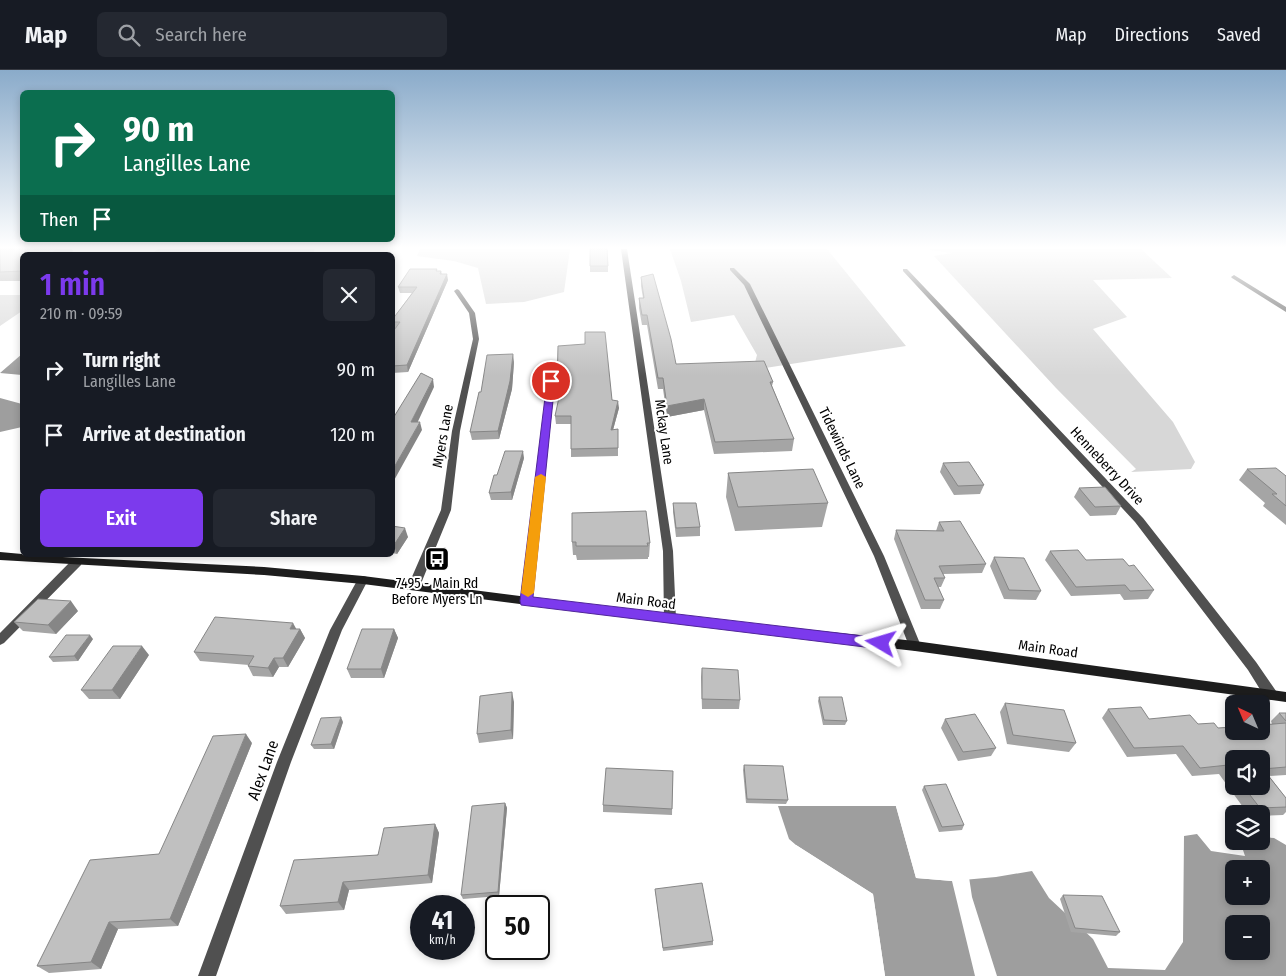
<!DOCTYPE html>
<meta charset="utf-8">
<style>
:root{--surface:#171b24;--page:#242831;--text:#f1f3f6;--muted:#9ea1a6;--line:#363941;--accent:#7c3aed}
body{margin:0;font-family:"Fira Sans Condensed",sans-serif;background:var(--page);color:var(--text);height:100vh;display:flex;flex-direction:column;font-size:19px;white-space:nowrap}
*{box-sizing:border-box;margin:0}
p{font-size:16px;color:var(--muted)}
.icon{flex:none;width:28px;height:28px;fill:none;stroke:currentColor;stroke-width:2;stroke-linecap:round;stroke-linejoin:round}
.map{position:relative;flex:1;overflow:hidden}
.panel{position:absolute;left:20px;top:182px;width:375px;height:305px;display:flex;flex-direction:column;background:var(--surface);border-radius:8px;box-shadow:0 2px 8px #0003}
.panel>*{flex:none}
.hud{position:absolute;left:20px;top:20px;width:375px;height:152px;border-radius:8px;box-shadow:0 2px 8px #0003;background:#0b6e4f;color:#fff;overflow:hidden}
.needle{width:32px;rotate:316deg}
.buttons{position:absolute;left:1225px;top:625px;display:grid;gap:10px}
.buttons a{display:grid;place-items:center;width:45px;height:45px;border-radius:8px;background:var(--surface);box-shadow:0 2px 8px #0003;font-size:25px}
.speed{position:absolute;left:410px;top:825px;display:flex;gap:10px;font-size:25px;font-weight:700;text-align:center}
.speed>*{display:grid;place-content:center;width:65px;height:65px;border-radius:50%;background:var(--surface);box-shadow:0 2px 8px #0003;line-height:1}
.speed small{font-size:12px;font-weight:400}
.speed .limit{border:2px solid #111;border-radius:8px;background:#fff;color:#111}
.pin{position:absolute;display:grid;place-items:center;width:42px;height:42px;color:#fff;margin:-21px;border:2px solid #fff;border-radius:50%;box-shadow:0 1px 5px #0007}
.me{position:absolute;width:55px;margin:-28px;rotate:277deg;stroke-linejoin:round;filter:drop-shadow(0 0 4px #0008)}
.turn{display:flex;align-items:center;gap:18px;height:105px;padding:0 20px;font-size:22px}
.turn .icon{width:65px;height:65px;stroke-width:2.5}
.turn b{display:block;font-size:35px;line-height:42px}
.then{display:flex;align-items:center;height:48px;padding:0 20px;background:#0003;gap:10px;font-size:19px}
.round{display:grid;place-items:center;flex:none;width:52px;height:52px;border-radius:8px;background:var(--page)}
.head{display:flex;align-items:center;justify-content:space-between;height:85px;padding:0 20px}
h1{font-size:30px;font-weight:600;line-height:38px;color:var(--accent)}
.action{display:flex;gap:10px;margin-top:auto;padding:10px 20px}
.action a{flex:1;height:58px;border-radius:8px;background:var(--accent);color:#fff;font-size:20px;font-weight:600;line-height:58px;text-align:center}
.action a+a{background:var(--page);color:var(--text)}
ul{padding:0;list-style:none}
li{display:flex;align-items:center;gap:15px;height:65px;padding:0 20px}
li div{flex:1}
li b{display:block;font-size:19px}
li em{font-style:normal}
header{display:flex;align-items:center;gap:30px;box-sizing:border-box;height:70px;padding:0 25px;background:var(--surface);border-bottom:1px solid var(--line)}
header strong{font-size:24px}
nav{display:flex;gap:28px;margin-inline-start:auto;font-size:18px}
.search{width:350px;height:45px;background:var(--page);display:flex;align-items:center;gap:12px;box-sizing:border-box;padding:0 18px;border-radius:8px;color:var(--muted);font-size:19px}
.map>svg:first-child{display:block}
</style>
<header>
<strong>Map</strong>
<div class="search"><svg class="icon" aria-label="search" viewBox="0 0 24 24"><circle cx="10" cy="10" r="6"/><path d="M15 15l6 6"/></svg>Search here</div>
<nav><a>Map</a><a>Directions</a><a>Saved</a></nav>
</header>
<div class="map">
<svg width="1286" height="906" viewBox="0 0 1286 906">
<rect width="100%" height="100%" fill="#fff"/>
<!-- green -->
<path fill="#d7d7d7" d="M420 179H570L564 222 524 232 486 234 478 198 454 191 417 186Z
M670 179H827L906 276 753 300 757 285 734 245 691 252 681 211Z
M925 179H1141L1172 208 1093 210 1127 247 1093 259 1173 352 1195 392 1191 399 1131 402 1136 399 1056 318 934 186 952 183Z
M0 225H22V241L0 256Z"/>
<!-- water -->
<path fill="#9e9e9e" fill-rule="evenodd" d="M158 179H315L312 185H150Z
M22 284V305L0 303Z
M0 328 22 334V357L0 362Z
M778 736H896L916 808 952 811 996 807 1032 801 1049 828 1093 869 1108 898 1165 900 1183 872 1184 766 1197 764 1211 781 1245 786 1240 771H1261V767L1274 768 1286 775V906H885L873 824 796 775 789 769ZM1234 799H1261V826H1234ZM1234 854H1261V881H1234Z"/>
<!-- pier -->
<path fill="#fff" d="M895 733 898 735 918 806 952 808 969 807 972 827 997 906H975L952 811 916 808Z
M796 775 873 824 885 906H883L870 826 794 776Z"/>
<g fill="none" stroke-linecap="round" stroke-linejoin="round">
<!-- street -->
<path fill="#505050" fill-rule="evenodd" d="M621 179H627L673 481 676 549 674 552 670 553 666 552 664 549 663 481Z
M730 198H734L750 214 884 486 921 576 919 579 915 581 911 579 909 576 874 486 744 215 730 200Z
M903 199H907L1143 448 1256 592 1276 621 1277 625 1276 629 1271 630 1266 629 1248 600 1135 452 903 201Z
M1234 205 1286 237V242L1232 208 1231 207Z
M457 219 459 220 475 243 479 269 460 361 451 440 420 516 418 519H410L408 516 441 440 452 361 473 269 469 243 454 221Z
M548 309H551L555 311 532 531 530 534H522L520 531Z
M77 488 81 489 82 492 81 495 4 573 0 575V563L73 489Z
M363 506 367 507 368 510 342 560 291 692 216 906H198L277 692 330 560 359 507Z"/>
<!-- secondary -->
<path fill="#1d1d1d" fill-rule="evenodd" d="M0 482 22 484V485L264 497 363 506 670 545 915 571 1286 622V632L915 581 670 553 363 514 264 505 0 490Z"/>
</g>
<!-- wall -->
<path fill="#a5a5a5" fill-rule="evenodd" d="M0 179 73 181 67 185H22V211H0Z
M608 179V202H590V196Z
M437 199V201H441L442 204 448 210 408 302 392 303V263L396 258H393L392 250 412 223H400L398 217Z
M641 207 676 294 773 312 772 316 794 369 792 381 714 384 704 340 667 347 663 319H658L647 255H642L639 238V228H643L641 216Z
M558 276 612 330 619 338 613 360 618 359V386L571 387V354H556L555 346 560 326H558L557 318Z
M514 292 512 319 499 369 472 370 470 362 481 322Z
M524 388 512 430H491L489 423 497 405Z
M943 393 984 415 980 424 954 425 940 402Z
M1247 399 1286 406V455L1263 436 1265 433 1239 410Z
M728 403 828 433 822 457 735 461 726 427Z
M1079 418 1121 436 1116 445 1090 446 1074 427Z
M673 433 700 457V466L676 467 673 442Z
M939 452 986 494 982 503 943 504 945 508 941 517H938L944 530 940 539H921L894 469 896 460 936 461Z
M392 456 408 467 397 484 392 483Z
M572 472 650 473 649 487H648V489L577 490 576 485H573Z
M1050 481 1086 490 1129 496 1154 520 1148 529 1124 530 1120 524 1071 526 1045 490Z
M994 487 1041 521 1036 530 1004 529 990 496Z
M78 541 56 564 23 561 14 552Z
M296 559H300L305 568 288 597H279L273 607 253 606 248 596 249 595 200 591 194 582Z
M394 559 398 568 384 608H351L347 599Z
M93 569 78 591 53 592 49 587Z
M149 585 120 629H89L81 620Z
M702 598 740 630 739 639H702L701 607Z
M819 627 847 651 845 655H823L818 631Z
M514 632 513 669 479 673 477 664Z
M1005 633 1076 673 1069 682 1007 674 1000 642Z
M1108 639 1149 649 1198 654 1218 658 1272 654 1271 651 1279 643H1286V705L1269 706 1286 728V742L1283 745 1261 746V744H1248L1219 704 1192 706 1176 684 1127 687 1102 648ZM1234 689 1261 716H1234Z
M945 649 996 678 991 686 958 691 941 658Z
M343 652 334 679H314L311 675Z
M252 673 178 856 118 859 101 899 49 903 37 896 159 784Z
M744 695 788 730 786 734 746 733 743 700Z
M673 701 672 745 603 742V735Z
M924 716 964 755 962 760 939 762 922 720Z
M505 733 507 738 499 826 463 829 461 825Z
M435 754 439 763 432 813 349 820 344 840 286 844 280 836Z
M655 819 713 871V875L663 881Z
M1063 825 1120 862 1116 866 1071 862 1060 829Z"/>
<!-- shaded-wall -->
<path fill="#868686" d="M57 179H72L73 181 67 185H49Z
M447 204 448 210 408 302 407 295Z
M513 284 514 292 512 319 499 369 498 361Z
M433 309 434 317 414 360 411 352Z
M704 329V340L667 347V336Z
M618 331 619 338 611 367V360Z
M420 352 422 360 392 414V401Z
M523 381 524 388 512 430 511 422Z
M405 458 408 467 397 484 394 475Z
M71 531 78 541 56 564 48 555Z
M293 553 298 562 290 559Z
M300 559 305 568 288 597 283 588Z
M394 559 398 568 384 608 381 599Z
M90 565 93 569 78 591 74 586Z
M142 576 149 585 120 629 112 620Z
M274 588 279 597 273 607 268 598Z
M512 622 514 632 513 669 511 660Z
M341 647 343 652 334 679 331 674Z
M246 664 252 673 178 856 170 849Z
M505 733 507 738 499 826 498 822Z
M435 754 439 763 432 813 428 805Z
M343 812 349 820 344 840 338 832Z
M109 852 118 859 101 899 91 892Z"/>
<!-- building -->
<path fill="#c0c0c0" stroke="#868686" d="M0 179H57L49 185H22V201L0 202Z
M590 179H607L608 196H590Z
M410 199H437L436 201H441L440 204H447L407 295 392 296V263L400 252H392V250L417 217H398Z
M653 204 671 269 676 294 764 291 773 312H770L794 369 715 372 704 329 667 336 663 308H658L647 245H642L639 228H644L641 207Z
M585 262H605L612 330 618 331 611 360 618 359V378L571 379V346H555L561 318H557L558 276 585 274Z
M513 284 510 311 498 361 470 362 479 322H481L487 285Z
M421 303 433 309 411 352H420L392 401V369L394 363H392V350Z
M505 381H523L511 422 489 423 494 405H497Z
M969 392 984 415 958 416 943 393Z
M1276 398 1286 406V436L1272 424H1277L1247 399Z
M813 399 828 433 738 437 728 403Z
M1105 417 1121 436 1095 437 1079 418Z
M673 433H696L700 457 676 458Z
M646 441 650 473H647L648 476H576V472H572V443Z
M960 451 986 494 939 496 945 508H934L944 530H925L896 460 944 461 939 452Z
M392 456 405 458 394 475H392Z
M1078 480 1086 490 1123 489 1129 496 1134 495 1154 520 1130 521 1125 515 1076 517 1050 481Z
M994 487 1024 488 1041 521 1009 520Z
M38 529 71 531 48 555 14 552Z
M215 547 293 553 290 559H300L283 588H274L268 598 248 596 254 586 194 582Z
M362 559H394L381 599H347Z
M66 565H90L74 586 49 587Z
M113 576H142L112 620H81Z
M702 598 738 600 740 630 702 629Z
M512 622 511 660 477 664 480 626Z
M819 627H842L847 651 824 650Z
M1005 633 1064 640 1076 673 1013 665Z
M1141 637 1149 649 1190 645 1198 654 1214 653 1218 658 1234 657V661H1261V655L1286 653V697L1263 699 1286 728V737L1260 738 1243 716H1261V689H1234V704L1228 695 1200 698 1183 676 1134 678 1108 639Z
M1279 643H1286V651Z
M975 644 996 678 963 682 945 649Z
M341 647 331 674 311 675 321 648Z
M246 664 170 849 109 852 91 892 37 896 90 790 159 784 213 666Z
M744 695 783 696 788 730 747 729Z
M606 698 673 701 672 739 603 735Z
M946 714 964 755 942 757 924 716Z
M505 733 498 822 461 825 472 736Z
M435 754 428 805 343 812 338 832 280 836 294 790 378 785 384 758Z
M702 813 713 871 663 878 655 819Z
M1063 825 1102 826 1120 862 1075 858Z"/>
<!-- sky -->
<linearGradient id="sky" x2="0" y2="1"><stop stop-color="#8aabca"/><stop offset="0.58" stop-color="#fff"/><stop offset="1" stop-color="#fff" stop-opacity="0"/></linearGradient>
<rect width="1286" height="306" fill="url(#sky)"/>
<!-- route -->
<path fill="#7c3aed" stroke="#51269a" d="M551 308 555 311 533 527 881 568 888 573 886 577 881 579 521 535 520 531 547 311Z"/>
<!-- slow -->
<path fill="#f59e0b" d="M541 404 546 407 534 523 528 527 521 523 535 407Z"/>
<!-- icons -->
<defs>
<symbol id="bus-square" viewBox="-11 -11 22 22"><rect x="-9" y="-9" width="18" height="18" rx="4" fill="#000" stroke="#fff"/><path d="M-5-6H5V4H4V6H2V4H-2V6H-4V4H-5ZM-3.5-4V0h7V-4ZM-3.5 1.2v1.5H-2V1.2ZM2 1.2v1.5H3.5V1.2Z" fill="#fff"/></symbol>
</defs>
<g fill-rule="evenodd">
<use href="#bus-square" x="423" y="475" width="28" height="28"/>
</g>
<g text-anchor="middle" dominant-baseline="central" stroke-width="4" stroke-linejoin="round" paint-order="stroke">
<!-- street labels -->
<g font-size="14" fill="#000" stroke="#fff">
<text transform="translate(664 362) rotate(82)">Mckay Lane</text>
<text transform="translate(443 366) rotate(-80)">Myers Lane</text>
<text transform="translate(842 378) rotate(64)">Tidewinds Lane</text>
<text transform="translate(1107 396) rotate(47)">Henneberry Drive</text>
<text transform="translate(646 531) rotate(7)">Main Road</text>
<text transform="translate(1048 579) rotate(8)">Main Road</text>
</g>
<!-- poi labels -->
<g font-size="14" fill="#000" stroke="#fff">
<text x="437" y="513">7495 - Main Rd<tspan x="437" dy="16">Before Myers Ln</tspan></text>
</g>
<!-- near-street labels -->
<g font-size="16" fill="#000" stroke="#fff">
<text transform="translate(263 700) rotate(-70)">Alex Lane</text>
</g>
</g>
</svg>
<div class="buttons">
<a><svg class="needle" viewBox="-14 -14 28 28"><path d="M0-13l5 13h-10z" fill="#e53935"/><path d="M0 13l5-13h-10z" fill="#9ea1a6"/></svg></a>
<a><svg class="icon" aria-label="sound" viewBox="0 0 24 24"><path d="M4 9h4l5-4v14l-5-4H4zM17 9q2 3 0 6"/></svg></a>
<a><svg class="icon" aria-label="layers" viewBox="0 0 24 24"><path d="M12 4l9 5-9 5-9-5zM3 14l9 5 9-5"/></svg></a>
<a>+</a>
<a>−</a>
</div>
<div class="speed"><div>41<small>km/h</small></div><div class="limit">50</div></div>
<div class="pin" style="left:551px;top:311px;background:#d93025"><svg class="icon" aria-label="arrive" viewBox="0 0 24 24"><path d="M6 21V4h12l-3 4 3 4H6"/></svg></div>
<svg class="me" style="left:881px;top:573px" viewBox="-20 -20 40 40"><path d="M0-17L14 15 0 8-14 15z" fill="#7c3aed" stroke="#fff" stroke-width="4"/></svg>
<div class="hud">
<div class="turn"><svg class="icon" aria-label="right" viewBox="0 0 24 24"><path d="M7 20v-9h11M14 6l5 5-5 5"/></svg><div><b>90 m</b>Langilles Lane</div></div>
<div class="then">Then<svg class="icon" aria-label="arrive" viewBox="0 0 24 24"><path d="M6 21V4h12l-3 4 3 4H6"/></svg></div>
</div>
<section class="panel">
<div class="head"><div><h1>1 min</h1><p>210 m · 09:59</p></div><a class="round"><svg class="icon" aria-label="close" viewBox="0 0 24 24"><path d="M6 6l12 12M18 6L6 18"/></svg></a></div>
<ul>
<li><svg class="icon" aria-label="right" viewBox="0 0 24 24"><path d="M7 20v-9h11M14 6l5 5-5 5"/></svg><div><b>Turn right</b><p>Langilles Lane</p></div><em>90 m</em></li>
<li><svg class="icon" aria-label="arrive" viewBox="0 0 24 24"><path d="M6 21V4h12l-3 4 3 4H6"/></svg><div><b>Arrive at destination</b></div><em>120 m</em></li>
</ul>
<div class="action"><a>Exit</a><a>Share</a></div>
</section>
</div>
